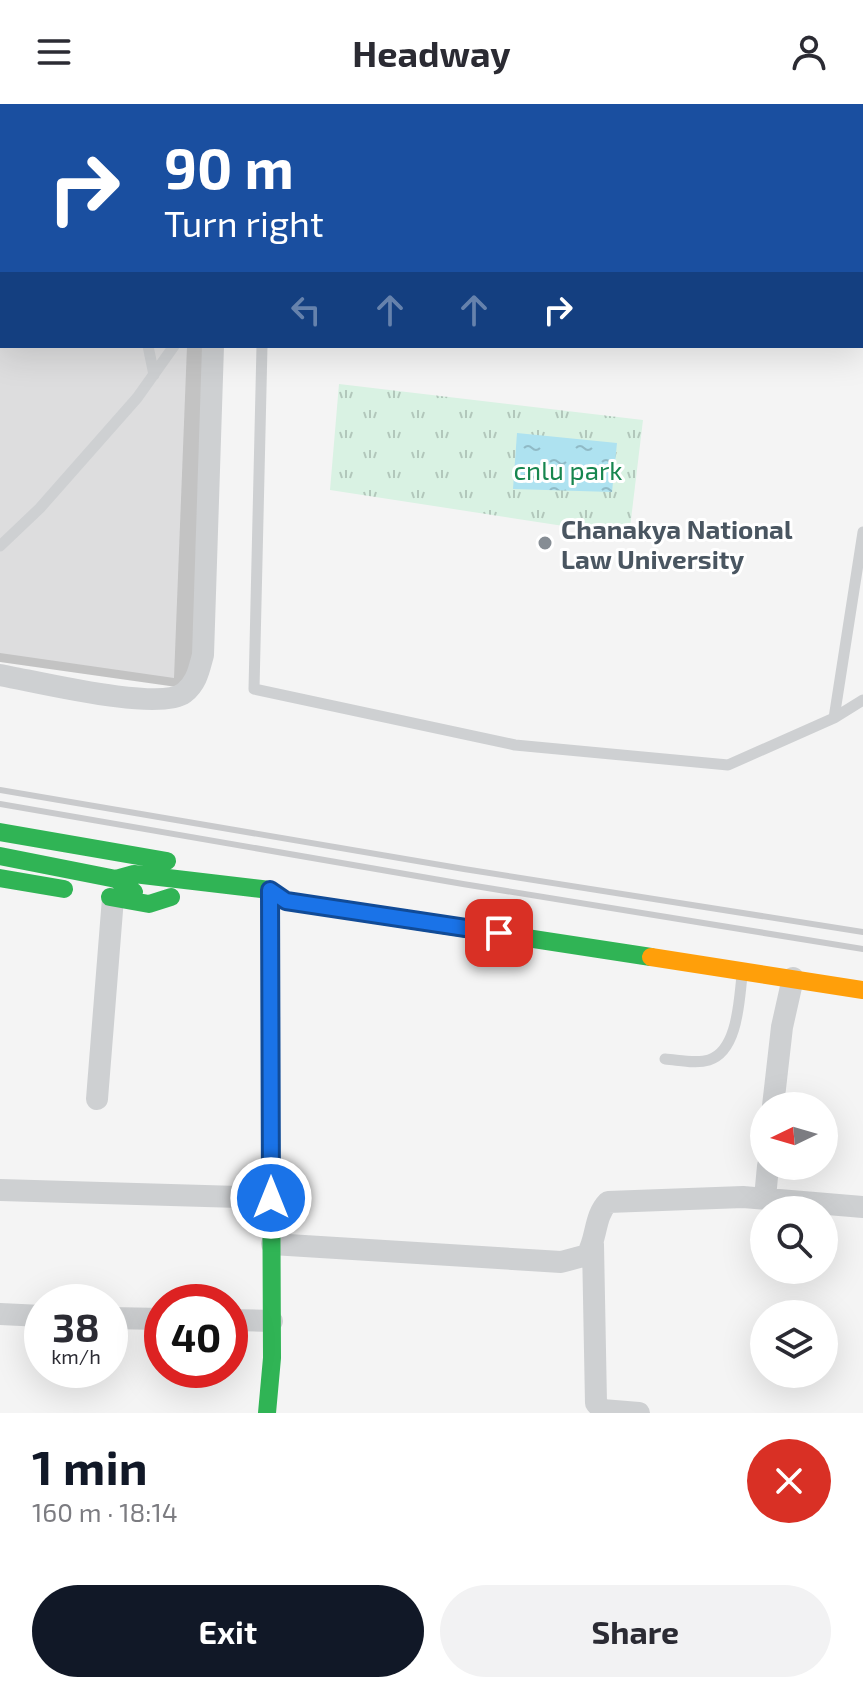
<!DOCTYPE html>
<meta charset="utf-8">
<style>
:root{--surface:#fff;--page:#f2f2f3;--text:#2b2b33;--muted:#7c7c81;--accent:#111827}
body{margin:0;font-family:"Exo 2",sans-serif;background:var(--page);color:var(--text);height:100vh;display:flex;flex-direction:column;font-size:30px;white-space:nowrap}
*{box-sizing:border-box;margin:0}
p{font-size:26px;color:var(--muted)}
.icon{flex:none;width:44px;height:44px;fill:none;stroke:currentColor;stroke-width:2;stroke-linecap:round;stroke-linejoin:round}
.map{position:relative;height:1309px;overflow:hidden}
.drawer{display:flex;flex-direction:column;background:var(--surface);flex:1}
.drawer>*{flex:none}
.top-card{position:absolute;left:0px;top:0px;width:864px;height:244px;box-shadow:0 8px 32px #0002;background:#1a4fa0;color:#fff;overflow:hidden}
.needle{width:52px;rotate:265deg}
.tools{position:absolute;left:750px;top:988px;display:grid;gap:16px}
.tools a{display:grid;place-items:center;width:88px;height:88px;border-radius:50%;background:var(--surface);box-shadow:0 8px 32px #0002;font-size:40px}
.speed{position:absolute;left:24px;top:1180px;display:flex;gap:16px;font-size:40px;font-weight:700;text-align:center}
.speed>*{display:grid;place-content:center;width:104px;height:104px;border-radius:50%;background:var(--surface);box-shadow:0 8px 32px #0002;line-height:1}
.speed small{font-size:20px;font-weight:400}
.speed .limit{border:12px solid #d22;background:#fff;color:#111}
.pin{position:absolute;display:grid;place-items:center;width:68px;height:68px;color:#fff;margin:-34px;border-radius:16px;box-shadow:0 4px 12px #0006}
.me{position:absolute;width:88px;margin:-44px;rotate:0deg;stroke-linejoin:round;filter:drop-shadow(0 0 6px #0008)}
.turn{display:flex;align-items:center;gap:28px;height:168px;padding:0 32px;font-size:36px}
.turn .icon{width:104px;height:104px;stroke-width:2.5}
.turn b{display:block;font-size:56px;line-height:68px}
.lanes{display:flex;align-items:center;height:76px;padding:0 32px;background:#0003;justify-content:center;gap:40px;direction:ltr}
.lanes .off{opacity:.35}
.round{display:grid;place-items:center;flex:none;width:84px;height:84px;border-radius:42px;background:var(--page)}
.overview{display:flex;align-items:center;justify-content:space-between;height:136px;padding:0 32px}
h1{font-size:48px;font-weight:700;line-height:60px;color:var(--accent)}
.cta{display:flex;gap:16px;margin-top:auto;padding:16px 32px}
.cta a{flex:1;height:92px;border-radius:48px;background:var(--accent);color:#fff;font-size:32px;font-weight:700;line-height:92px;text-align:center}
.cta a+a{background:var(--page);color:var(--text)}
header{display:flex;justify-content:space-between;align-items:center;height:104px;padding:0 32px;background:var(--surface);font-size:36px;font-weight:700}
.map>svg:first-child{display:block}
</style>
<header><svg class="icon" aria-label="menu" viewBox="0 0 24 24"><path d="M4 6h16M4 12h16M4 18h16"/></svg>Headway<svg class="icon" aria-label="person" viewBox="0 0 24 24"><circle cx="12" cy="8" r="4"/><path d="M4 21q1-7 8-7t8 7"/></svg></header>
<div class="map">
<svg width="863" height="1309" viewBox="0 0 863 1309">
<defs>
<pattern id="park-tufts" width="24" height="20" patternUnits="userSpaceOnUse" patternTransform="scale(2)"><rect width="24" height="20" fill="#d9f2e3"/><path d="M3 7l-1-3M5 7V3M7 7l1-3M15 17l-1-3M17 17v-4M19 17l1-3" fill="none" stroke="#b2c7bb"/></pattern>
<pattern id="water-ripples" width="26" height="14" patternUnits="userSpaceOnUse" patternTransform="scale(2)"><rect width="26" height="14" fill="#aee2f0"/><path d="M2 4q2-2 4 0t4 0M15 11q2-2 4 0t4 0" fill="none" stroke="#90bac6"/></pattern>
</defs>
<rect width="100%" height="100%" fill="#f4f4f4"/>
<!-- park -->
<path fill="url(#park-tufts)" d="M339 280 643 316 629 432 330 386Z"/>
<!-- water -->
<path fill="url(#water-ripples)" d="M517 329 617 339 612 388 513 385Z"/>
<!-- shadow -->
<path fill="#0003" d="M0 0H221L2 2V242H211L198 586 0 558Z"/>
<!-- building -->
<path fill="#ddddde" d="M0 242H187L174 574 0 549Z"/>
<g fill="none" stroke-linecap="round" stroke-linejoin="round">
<!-- lane -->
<path stroke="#ced0d2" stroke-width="11" d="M156 2V0
M182 2V0
M0 5 2 3
M862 103H863
M148 242 154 271
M262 242 254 585 515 641 728 661 834 614
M863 428 834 614 863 596
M0 442 40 404 137 294 174 242
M665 955C679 956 696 960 709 956 738 947 739 896 742 872"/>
<!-- street -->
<path stroke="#ced0d2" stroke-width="22" d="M220 2V0
M0 571C35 577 159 608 184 589 197 579 199 565 203 551L213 242
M97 995 113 794
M773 1002 782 923 793 874
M0 1086 271 1094
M765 1094 768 1062
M272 1140 561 1158 587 1151C597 1135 594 1112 608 1098L743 1093 863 1103
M593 1141 596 1299 602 1306 639 1309
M0 1210 42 1212
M110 1214 162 1215
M230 1216 272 1217"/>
<!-- fast -->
<path stroke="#30b455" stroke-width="18" d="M0 728 167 757
M0 752 116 775 134 788
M0 774 64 785
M116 775 134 770 270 786 286 797 651 853
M110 793 149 800 171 793
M267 1309 272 1254 270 786"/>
<!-- slow -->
<path stroke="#ff9f0a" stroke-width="18" d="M651 853 863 886"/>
<!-- rail -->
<path stroke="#c9cacc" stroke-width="6" d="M0 686 464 765 863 828
M0 700 463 780 863 845"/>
</g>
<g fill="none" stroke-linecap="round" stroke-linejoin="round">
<defs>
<path id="route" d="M271 1094 270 786 286 797 499 829"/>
</defs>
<!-- route casing -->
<use href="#route" stroke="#114b97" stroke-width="20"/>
<!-- route -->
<use href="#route" stroke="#1a73e8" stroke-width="14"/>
</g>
<!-- markers -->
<circle fill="#868d94" stroke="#fff" stroke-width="3" cx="545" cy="439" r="8"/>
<g text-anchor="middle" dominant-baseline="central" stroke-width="6" stroke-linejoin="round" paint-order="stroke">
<!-- park labels -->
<g font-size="26" fill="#17864f" stroke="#fff">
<text x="568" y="365">cnlu park</text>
</g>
<!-- poi labels -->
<g font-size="26" font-weight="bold" fill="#4a5661" stroke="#fff" text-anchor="start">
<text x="561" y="424">Chanakya National<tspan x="561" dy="30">Law University</tspan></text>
</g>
</g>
</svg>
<div class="tools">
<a><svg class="needle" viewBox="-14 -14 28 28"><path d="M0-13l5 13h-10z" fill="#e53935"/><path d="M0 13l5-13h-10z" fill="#7c7c81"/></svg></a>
<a><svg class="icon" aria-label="search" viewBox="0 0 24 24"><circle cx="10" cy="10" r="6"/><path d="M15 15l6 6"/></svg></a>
<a><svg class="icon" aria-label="layers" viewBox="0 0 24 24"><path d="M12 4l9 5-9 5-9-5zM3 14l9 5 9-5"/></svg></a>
</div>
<div class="speed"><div>38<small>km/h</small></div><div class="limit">40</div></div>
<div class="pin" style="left:499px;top:829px;background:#d93025"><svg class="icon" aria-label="arrive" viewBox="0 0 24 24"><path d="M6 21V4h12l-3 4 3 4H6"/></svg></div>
<svg class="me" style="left:271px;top:1094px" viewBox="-20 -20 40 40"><circle r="17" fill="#1a73e8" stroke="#fff" stroke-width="3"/><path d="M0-11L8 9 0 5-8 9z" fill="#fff"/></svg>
<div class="top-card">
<div class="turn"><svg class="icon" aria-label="right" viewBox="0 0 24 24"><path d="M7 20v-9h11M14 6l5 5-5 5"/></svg><div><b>90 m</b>Turn right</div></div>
<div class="lanes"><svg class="icon off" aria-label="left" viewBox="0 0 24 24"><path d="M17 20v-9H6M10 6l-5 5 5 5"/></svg><svg class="icon off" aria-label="ahead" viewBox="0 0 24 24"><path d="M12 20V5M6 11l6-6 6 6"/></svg><svg class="icon off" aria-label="ahead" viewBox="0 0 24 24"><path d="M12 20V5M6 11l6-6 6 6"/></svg><svg class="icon" aria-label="right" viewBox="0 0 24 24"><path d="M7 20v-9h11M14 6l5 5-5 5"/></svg></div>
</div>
</div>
<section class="drawer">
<div class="overview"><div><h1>1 min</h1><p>160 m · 18:14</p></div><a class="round" style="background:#d93025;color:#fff"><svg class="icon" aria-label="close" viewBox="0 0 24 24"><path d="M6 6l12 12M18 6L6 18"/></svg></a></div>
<div class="cta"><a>Exit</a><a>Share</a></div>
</section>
